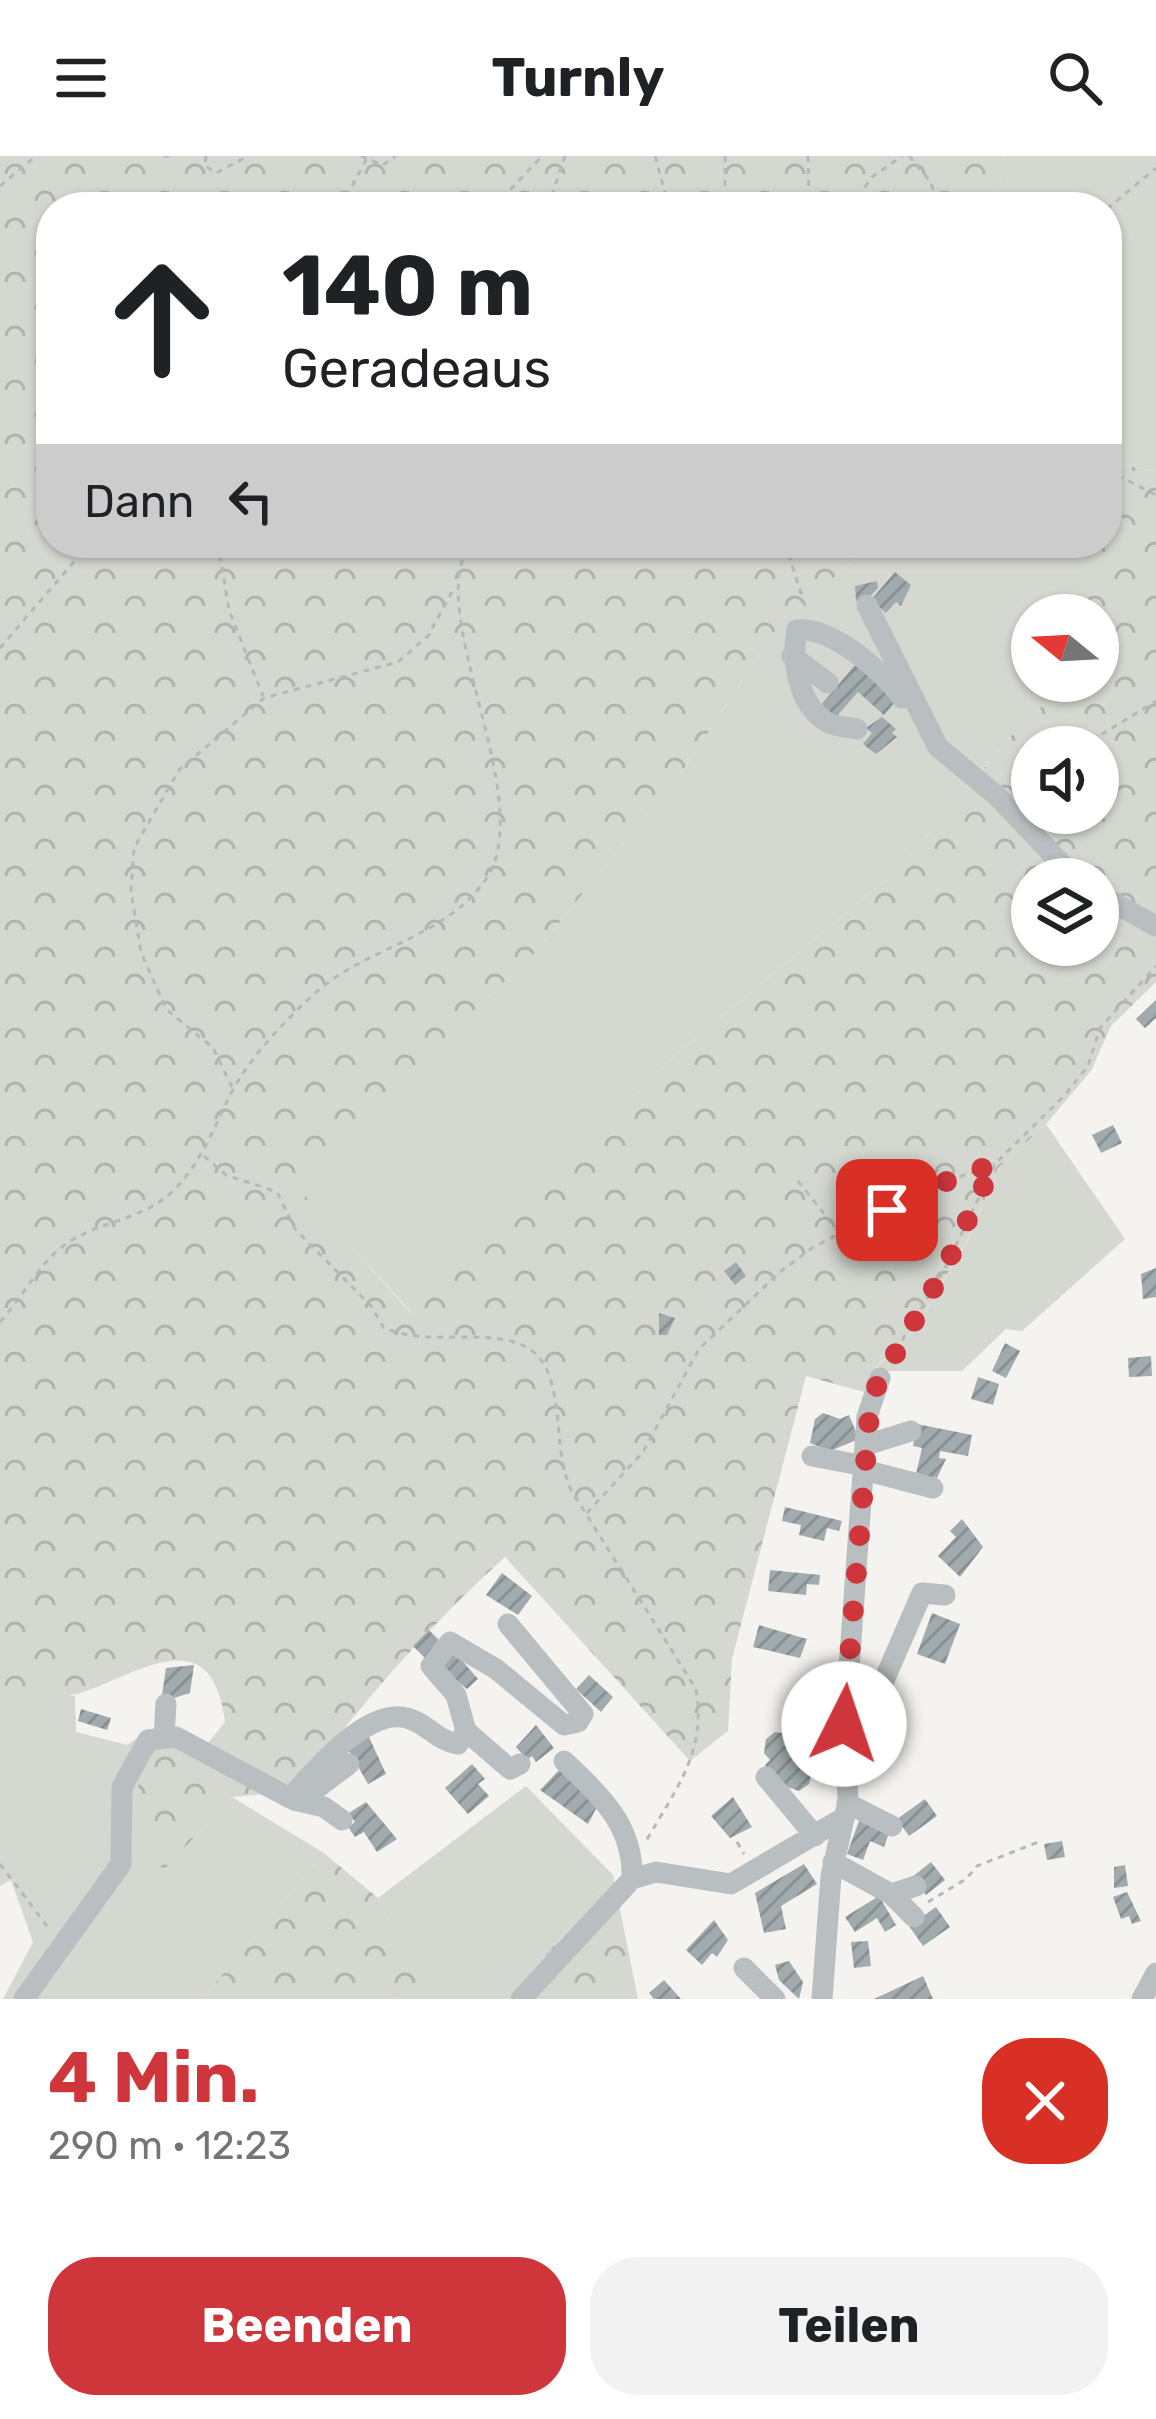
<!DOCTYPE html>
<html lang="de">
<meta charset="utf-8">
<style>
:root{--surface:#fff;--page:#f2f2f2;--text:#202124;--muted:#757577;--accent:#ce363c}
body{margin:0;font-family:Rubik,sans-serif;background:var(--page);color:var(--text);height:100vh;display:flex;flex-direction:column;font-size:45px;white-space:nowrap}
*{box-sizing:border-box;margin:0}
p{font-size:39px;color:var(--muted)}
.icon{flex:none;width:66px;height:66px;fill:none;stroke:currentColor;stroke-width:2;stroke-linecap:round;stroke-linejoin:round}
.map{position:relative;height:1843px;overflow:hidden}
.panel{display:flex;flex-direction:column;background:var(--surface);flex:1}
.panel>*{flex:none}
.top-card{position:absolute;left:36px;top:36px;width:1086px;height:366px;border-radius:48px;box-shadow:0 3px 9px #0004;background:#fff;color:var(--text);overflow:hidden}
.needle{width:78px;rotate:288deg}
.buttons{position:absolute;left:1011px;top:438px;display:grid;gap:24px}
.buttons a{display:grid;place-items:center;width:108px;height:108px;border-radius:50%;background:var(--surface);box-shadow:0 3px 9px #0004;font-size:60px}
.pin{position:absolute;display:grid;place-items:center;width:102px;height:102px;color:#fff;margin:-51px;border-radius:24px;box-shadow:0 6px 18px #0006}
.me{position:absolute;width:132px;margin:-66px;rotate:4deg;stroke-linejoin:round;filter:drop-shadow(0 0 9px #0008)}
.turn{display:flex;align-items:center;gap:42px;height:252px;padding:0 48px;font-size:54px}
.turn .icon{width:156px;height:156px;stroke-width:2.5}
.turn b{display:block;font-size:84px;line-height:102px}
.then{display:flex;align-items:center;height:114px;padding:0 48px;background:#0003;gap:24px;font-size:45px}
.round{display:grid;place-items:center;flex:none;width:126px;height:126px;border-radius:48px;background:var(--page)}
.head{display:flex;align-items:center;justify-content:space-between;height:204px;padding:0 48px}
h1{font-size:72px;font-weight:700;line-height:90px;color:var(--accent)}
.action{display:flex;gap:24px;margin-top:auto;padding:24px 48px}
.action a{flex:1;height:138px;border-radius:48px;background:var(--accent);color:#fff;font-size:48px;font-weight:700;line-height:138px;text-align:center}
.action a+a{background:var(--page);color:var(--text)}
header{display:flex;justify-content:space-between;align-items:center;height:156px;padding:0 48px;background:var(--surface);font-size:54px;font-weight:700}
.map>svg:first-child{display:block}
</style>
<header><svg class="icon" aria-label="menu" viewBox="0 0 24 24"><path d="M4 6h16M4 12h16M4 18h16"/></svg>Turnly<svg class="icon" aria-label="search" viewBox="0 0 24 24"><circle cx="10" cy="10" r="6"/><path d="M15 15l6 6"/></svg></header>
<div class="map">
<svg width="1156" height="1843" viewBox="0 0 1156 1843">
<defs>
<pattern id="forest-crowns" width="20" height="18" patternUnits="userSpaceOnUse" patternTransform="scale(3)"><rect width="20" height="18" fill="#d5d8d0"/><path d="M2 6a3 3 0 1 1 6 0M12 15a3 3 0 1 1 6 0" fill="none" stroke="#b1b4ae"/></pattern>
<pattern id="building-hatch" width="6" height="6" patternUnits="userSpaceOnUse" patternTransform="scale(3)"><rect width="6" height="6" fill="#a1abad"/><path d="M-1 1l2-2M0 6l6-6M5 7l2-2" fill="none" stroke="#879092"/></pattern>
</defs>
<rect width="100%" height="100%" fill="#f4f3f0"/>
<!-- green -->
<path fill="#d5d8d0" d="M1005 0H1156V315L1116 308 1107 336V51H996Z
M876 387H1091L1069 459H1032V525H1068L1008 583 901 711 678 897 412 1157 291 1025 533 799 686 610 781 465Z
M1046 968 1125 1083 1022 1175 1006 1173 962 1215H873L915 1173 969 1082 998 1012Z
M14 1531 75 1540 76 1576 127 1589 143 1578 164 1714 232 1641 324 1697 202 1843H3L33 1786 11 1724 0 1730V1557Z
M526 1630 613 1719 509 1843H396L420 1827 378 1742Z"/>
<!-- forest -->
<path fill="url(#forest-crowns)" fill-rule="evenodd" d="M0 0H1005L996 51H51V387H876L781 465 686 610 533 799 292 1025 411 1157 678 897 901 711 1008 583 1068 525H1098V496L1112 482 1098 475V459H1068L1091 387H1107V336L1116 308 1156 315V826L1111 870 1091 915 1046 968 998 1012 969 1081 915 1173 873 1214 864 1236 806 1220 732 1503 728 1575 690 1605 505 1401C426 1473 360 1548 297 1635L232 1641 163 1715 136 1657 143 1578 208 1587 225 1566C212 1461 139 1518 80 1537 62 1543 33 1534 14 1532L0 1557ZM1032 591H1098V657H1032ZM1032 723H1098V789H1032Z
M324 1697 378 1742 421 1828 396 1843H202Z
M613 1719 638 1843H509Z"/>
<!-- building -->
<path fill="url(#building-hatch)" d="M895 416 911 429 901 450 896 446 886 457 871 444Z
M877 425 878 432 867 443 856 445 855 430Z
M855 509 897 544 884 559 858 536 836 561 821 549Z
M882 561 896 573 892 577 897 581 876 598 863 588 872 577 866 572Z
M1156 844V862L1145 872 1136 863Z
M1113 969 1122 987 1101 997 1092 979Z
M736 1106 746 1120 735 1129 724 1115Z
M1156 1112V1141L1143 1143 1141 1118Z
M659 1157 675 1162 667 1179H659Z
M1005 1187 1020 1195 1006 1222 992 1215Z
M1151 1200 1152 1220 1129 1221 1128 1202Z
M978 1221 999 1228 993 1249 971 1243Z
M823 1257 840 1263 849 1259 859 1283 830 1295 810 1287 815 1263Z
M917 1268 972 1279 968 1300 940 1295 939 1302 946 1303 937 1322 916 1318 922 1292 913 1290Z
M785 1351 842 1365 839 1375 827 1372 824 1385 799 1379 801 1369 782 1365Z
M962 1363 983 1391 960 1421 938 1400 956 1381 950 1375Z
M770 1414 820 1419 819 1429 807 1428 806 1439 768 1435Z
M502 1417 532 1440 518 1459 486 1439Z
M932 1457 960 1468 945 1508 917 1498Z
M759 1469 807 1483 800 1502 753 1491Z
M429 1474 442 1487 426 1503 413 1490Z
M453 1494 478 1523 467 1533 441 1512Z
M194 1509 190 1537 161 1546 166 1512Z
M810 1515 835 1523 831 1537 841 1540 840 1564 825 1562V1553L816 1551 810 1569 798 1558Z
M589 1519 613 1541 601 1556 576 1533Z
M81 1553 111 1562 107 1574 78 1565Z
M536 1569 554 1592 536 1606 532 1600 527 1604 516 1591Z
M775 1576 788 1578 812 1616 809 1628 799 1635 776 1627 765 1609 770 1604 764 1597 766 1583Z
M369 1581 386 1618 368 1628 348 1593Z
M472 1608 485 1623 478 1628 489 1640 468 1658 445 1632Z
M561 1612 598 1649 588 1668 540 1634Z
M733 1641 752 1671 730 1682 711 1660Z
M925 1643 937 1660 909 1680 897 1663Z
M366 1646 397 1683 377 1696 364 1676 355 1681 348 1671 355 1666 349 1657Z
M860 1662 889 1677 884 1691 870 1685 863 1704 847 1698Z
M1062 1685 1065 1701 1047 1704 1044 1688Z
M931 1706 945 1724 926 1739 912 1721Z
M804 1708 817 1728 781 1750 786 1773 764 1777 755 1737Z
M1125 1709 1128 1730 1114 1732V1711Z
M1127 1736 1141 1765 1132 1768 1129 1760 1121 1763 1113 1741Z
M879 1740 896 1769 885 1776 877 1762 855 1776 845 1761Z
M936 1751 950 1771 923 1790 909 1770Z
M714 1764 728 1784 717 1801 712 1797 702 1809 686 1794Z
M868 1785 871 1810 854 1812 851 1786Z
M789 1805 803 1826 799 1843 779 1824 775 1809Z
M923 1820 933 1843H874Z
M664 1824 681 1843H654L649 1837Z"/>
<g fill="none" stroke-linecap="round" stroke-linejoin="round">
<!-- path -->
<path stroke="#b5b9ba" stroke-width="3" stroke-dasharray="6 6" stroke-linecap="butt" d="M163 0H174
M206 0 205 10 216 17 248 0
M361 0 383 9 396 0
M655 0 669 51
M725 0V51
M808 0 809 51
M909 0 930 25 940 51
M0 30 36 0
M341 51 368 0
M494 51 542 0
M548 51 565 0
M851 51 872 21 902 0
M1107 53 1156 12
M1107 314 1156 339
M218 387 229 454 263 540
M785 387 806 453
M0 492 90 387
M1081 591 1156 545
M1012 627 1032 619
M232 931 213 892 166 853 141 796 131 735 134 692 179 614 264 542 398 506 428 480 453 434
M204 1000 226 1019 277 1036 295 1073 371 1150 383 1171C434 1197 522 1158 547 1214 563 1251 554 1296 571 1334L696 1533C707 1595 676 1633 646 1685
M798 1025 840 1078
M0 1166C24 1140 42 1101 72 1084 107 1063 147 1063 177 1031 203 1003 214 971 231 937 251 900 283 867 313 839 364 791 444 784 486 723 540 644 419 449 472 387
M890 1205 944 1114 995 1008 1064 940 1088 910 1100 872 1156 810
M587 1357 643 1296 699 1193 780 1116 812 1092 918 1036 995 1008
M737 1686 744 1698
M0 1708 50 1774
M928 1746 966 1723 977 1710 1041 1685"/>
<!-- minor -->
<path stroke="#b9bfc0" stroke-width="21" d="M867 449 938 591 998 641 1076 723
M792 500 828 527
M857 573C849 571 834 571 827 566 798 549 791 503 797 474 831 470 884 516 902 542
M1098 738 1156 770
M866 1289 911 1275
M812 1300 865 1310
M864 1314 933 1332
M466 1575 510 1613 520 1608
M164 1582 166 1548
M564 1605C601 1640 634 1670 632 1723
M849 1605 922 1437 945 1439
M766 1621 815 1680
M294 1644 324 1651 342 1664
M300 1645 349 1608
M847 1647 892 1670
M833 1706 891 1738 916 1730
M891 1738 914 1761
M744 1812 775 1843
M24 1843 121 1708 122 1631 148 1584 176 1581 290 1642C313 1616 367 1551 407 1562 427 1567 437 1585 458 1588L466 1575 456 1539 431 1510 450 1486 496 1513 564 1569 578 1566 583 1558 508 1468
M521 1843 632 1723 656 1716 731 1728 843 1662
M822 1843 831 1720 848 1645 845 1568 867 1261 880 1222
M1142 1843 1156 1817"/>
</g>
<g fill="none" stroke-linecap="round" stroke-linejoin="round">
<!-- route -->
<path stroke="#ce363c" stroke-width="21" stroke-dasharray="0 37.8" d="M844 1568 871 1240 944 1114 994 1008 918 1036 887 1054"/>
</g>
</svg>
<div class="buttons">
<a><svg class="needle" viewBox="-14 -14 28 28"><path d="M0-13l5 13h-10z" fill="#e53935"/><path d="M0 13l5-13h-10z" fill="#757577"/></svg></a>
<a><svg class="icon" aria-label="sound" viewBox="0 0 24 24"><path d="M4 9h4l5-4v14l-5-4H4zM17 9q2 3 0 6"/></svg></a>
<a><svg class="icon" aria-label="layers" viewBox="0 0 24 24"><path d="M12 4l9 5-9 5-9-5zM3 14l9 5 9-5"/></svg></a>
</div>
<div class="pin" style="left:887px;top:1054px;background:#d93025"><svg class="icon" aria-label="arrive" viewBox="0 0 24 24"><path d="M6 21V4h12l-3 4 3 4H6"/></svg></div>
<svg class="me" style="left:844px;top:1568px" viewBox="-20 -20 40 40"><circle r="19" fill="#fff"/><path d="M0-13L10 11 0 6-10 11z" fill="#ce363c"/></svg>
<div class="top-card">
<div class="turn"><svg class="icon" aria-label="ahead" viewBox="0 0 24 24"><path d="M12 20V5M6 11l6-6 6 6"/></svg><div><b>140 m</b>Geradeaus</div></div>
<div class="then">Dann<svg class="icon" aria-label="left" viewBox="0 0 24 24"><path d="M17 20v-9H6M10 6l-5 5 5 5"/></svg></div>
</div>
</div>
<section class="panel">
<div class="head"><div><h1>4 Min.</h1><p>290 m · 12:23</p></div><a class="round" style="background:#d93025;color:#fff"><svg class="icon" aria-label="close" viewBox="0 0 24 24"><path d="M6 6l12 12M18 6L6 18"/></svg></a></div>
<div class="action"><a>Beenden</a><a>Teilen</a></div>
</section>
